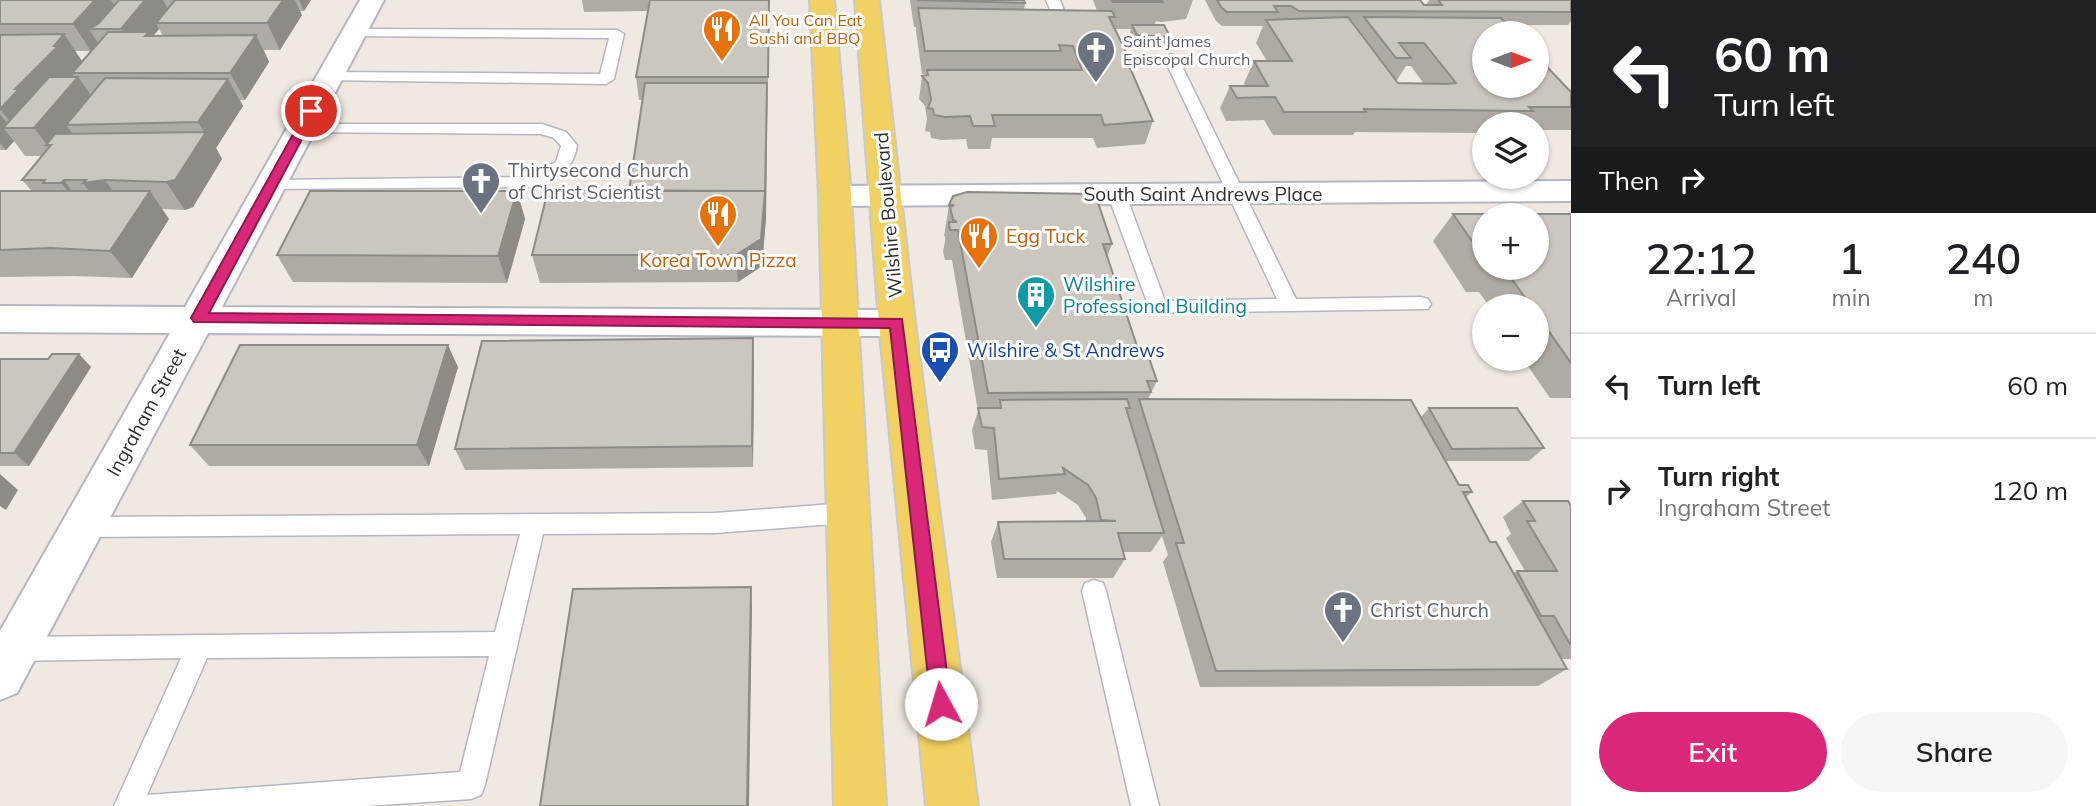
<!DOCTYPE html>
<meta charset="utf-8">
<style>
:root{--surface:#fff;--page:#f6f6f6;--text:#202124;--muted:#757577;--line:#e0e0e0;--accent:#db2777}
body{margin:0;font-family:Mulish,sans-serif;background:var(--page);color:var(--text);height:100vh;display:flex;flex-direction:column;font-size:26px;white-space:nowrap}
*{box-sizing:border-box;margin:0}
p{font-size:23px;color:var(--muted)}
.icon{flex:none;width:38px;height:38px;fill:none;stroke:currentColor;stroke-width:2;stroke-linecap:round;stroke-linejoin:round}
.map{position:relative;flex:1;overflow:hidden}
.panel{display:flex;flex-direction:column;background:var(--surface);width:525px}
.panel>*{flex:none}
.guide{background:#202124;color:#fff;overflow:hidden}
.needle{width:46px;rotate:90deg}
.tools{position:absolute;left:1472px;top:21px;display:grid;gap:14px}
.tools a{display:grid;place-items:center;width:77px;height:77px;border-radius:50%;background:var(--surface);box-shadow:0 2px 5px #0004;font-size:35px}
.pin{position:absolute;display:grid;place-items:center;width:60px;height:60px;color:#fff;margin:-30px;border:4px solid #fff;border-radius:50%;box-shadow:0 2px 7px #0007}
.me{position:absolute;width:77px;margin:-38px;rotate:354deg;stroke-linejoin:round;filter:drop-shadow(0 0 5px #0008)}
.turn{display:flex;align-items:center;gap:24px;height:147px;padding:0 28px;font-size:32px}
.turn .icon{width:91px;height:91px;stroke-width:2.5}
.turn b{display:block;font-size:49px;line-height:60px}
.then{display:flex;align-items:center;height:66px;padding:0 28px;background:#0003;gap:14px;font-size:26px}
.eta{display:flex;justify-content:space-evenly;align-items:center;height:119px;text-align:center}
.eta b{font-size:42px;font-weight:600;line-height:49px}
.action{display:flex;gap:14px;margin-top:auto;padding:14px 28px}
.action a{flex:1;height:80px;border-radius:42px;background:var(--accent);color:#fff;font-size:28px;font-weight:600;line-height:80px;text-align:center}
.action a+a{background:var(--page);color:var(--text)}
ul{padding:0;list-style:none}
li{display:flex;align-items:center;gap:21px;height:105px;padding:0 28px;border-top:2px solid var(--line)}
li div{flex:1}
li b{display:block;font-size:26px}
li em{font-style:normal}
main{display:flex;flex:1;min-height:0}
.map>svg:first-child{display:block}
</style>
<main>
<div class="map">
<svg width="1571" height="806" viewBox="0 0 1571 806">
<rect width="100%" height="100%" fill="#efe9e1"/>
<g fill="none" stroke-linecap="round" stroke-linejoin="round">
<defs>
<path id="service" d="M1046 0H1060L1065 13 1063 16H1053Z
M354 29 617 30 624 34 614 79 606 84 325 80V74L330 72 600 74 609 38 349 36 347 33Z
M1171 54 1178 58 1296 299 1421 297 1428 299 1431 304 1428 309 1151 313 1108 195 1111 191 1117 189 1126 195 1165 301 1277 299 1164 58Z
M302 124H542L566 132 577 145C574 171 553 181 530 187L265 189 262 185 271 180 529 177 556 162 561 146 554 138 541 134 296 132 294 129Z
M846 503 854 506 858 513 854 520 846 523 715 533 543 534 485 785 481 795 471 799 366 806H114L181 658 15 661 6 658 2 649 6 640 15 637 495 632 520 534 83 537 75 534 71 527 75 520 83 517 715 513ZM489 656 460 772 147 795 207 658Z
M1094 580 1103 583 1106 591 1159 806H1131L1082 591 1085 583Z"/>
<path id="minor" d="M360 0H384L222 307 897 310 910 314 915 323 910 332 897 336 208 333 17 693 0 700V631L170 333 0 332V306L185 307Z
M1571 181V201L835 206 824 203 819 196 824 189 835 186Z"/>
<path id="primary" d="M810 0H834L851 196 886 806H834L819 196Z
M855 0H879L915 323 978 806H926L879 323Z"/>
</defs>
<!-- service casing -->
<use href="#service" stroke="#b4b7c1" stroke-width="3"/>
<!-- minor casing -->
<use href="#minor" stroke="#b4b7c1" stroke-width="4"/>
<!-- primary casing -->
<use href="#primary" stroke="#c9c9c9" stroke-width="4"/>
<!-- service -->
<use href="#service" fill="#fff" fill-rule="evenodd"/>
<!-- minor -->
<use href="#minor" fill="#fff" fill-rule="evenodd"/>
<!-- primary -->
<use href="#primary" fill="#f2d163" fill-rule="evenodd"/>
</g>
<!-- wall -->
<path fill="#afaba4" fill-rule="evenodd" d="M0 0H311L304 11H300L302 15 280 50H264L269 62 245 100H240L243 106 216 148 222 159 193 207 185 210 162 209 169 219 132 278 74 276 0 277V191H32L22 180 42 156H25L14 141 6 150H0ZM159 29 163 36H153ZM75 51H90L82 61Z
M582 0H769L766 218 762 266 738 282 540 283 532 255 629 191 643 100H639L636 77 648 11 584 12Z
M910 0H1024L1025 3 1024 10 1097 11 1093 0H1193L1186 19 1161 22 1156 21 1155 25 1170 37 1167 44 1135 42 1130 32 1131 29H1115L1127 54 1126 59 1153 121 1145 144 1097 148 1093 138H992L990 149H968L966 139 941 140 931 138 930 132 925 131 927 119 925 106 919 99 922 76 926 75V74H922L916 31V27H914Z
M1205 0H1420L1424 5H1426L1429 0H1571V21L1568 25H1508L1484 33V86L1571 92V130H1536V124H1484V133L1355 132 1353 135H1273L1264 120 1226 121 1220 108 1230 86H1245L1244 83 1254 61H1267L1256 43 1263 26H1222L1216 21ZM1406 66H1411L1424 84 1398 83 1396 80H1397Z
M517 191 525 219 507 283 293 282 277 255Z
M953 196 1112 244 1107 257 1140 355 1157 381 1148 399 1421 417 1429 408 1544 448 1529 461H1446L1459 485 1472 492 1466 497 1490 542 1513 573 1517 571H1525L1506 538 1511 534 1503 517 1523 501 1571 506V659H1561L1567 669 1538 686 1200 687 1163 562 1168 555 1162 536 1151 552H1123L1125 559 1113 578H997L991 542 998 522H1086V518L1078 505 1057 491 1056 494 992 500 987 450 975 449 972 430 978 411 952 260H945L943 252 945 241V236H944L949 205Z
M1453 214H1571V398H1550L1523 359H1536V306H1489L1479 292H1466L1433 241ZM1484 215 1536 268H1484Z
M79 354 91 367 29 466H0V359H48Z
M754 360 753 467 465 470 455 449Z
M458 367 429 466H209L190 445Z"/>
<!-- shaded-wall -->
<path fill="#8e8b86" d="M95 0H111L121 16 89 29 98 43 91 51 73 24Z
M134 0H163L171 14 156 23 159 29 137 56 121 29Z
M283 0H295L302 15 280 50 267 23Z
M299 0H311L304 11Z
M64 34 82 61 72 73 74 76 38 114 15 128 0 109 15 89Z
M256 35 269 62 245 100 230 73Z
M78 77 97 104 66 125 73 134 51 145H47L34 128Z
M228 79 243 106 216 148 222 159 193 207 185 210 166 182 205 133 198 122Z
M767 83 766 218 762 266 738 282 736 255Z
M0 114 11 128H3L14 141 6 150 0 143Z
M64 180 85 208 83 210 61 183Z
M105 180 125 208 104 211 83 183Z
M150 191 169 219 132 278 110 251Z
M517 191 525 219 507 283 498 256Z
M753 338 754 360 753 467 752 446Z
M448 345 458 367 429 466 417 445Z
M79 354 91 367 29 466 14 453Z
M0 474 18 490 6 510 0 506Z
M751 587 752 606 749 806H747Z"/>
<!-- building -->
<path fill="#cbc7bf" stroke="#8e8b86" stroke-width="2" d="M0 0H95L73 24H0Z
M119 0H145L121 29H89L98 24Z
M175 0H283L267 23H156Z
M650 0H769L768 77H636Z
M917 0H1024L1025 3Z
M1112 0H1162L1163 2H1113Z
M1217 0H1420L1424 5H1442L1438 0H1571V12L1299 11 1291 6H1274L1278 12H1227L1221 7Z
M918 8 1112 11 1115 17H1109L1127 54H1124L1153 121 1104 125 1101 115H992L995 126H973L970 116 945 117 934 115 933 109 928 108 931 100 928 83 922 76 928 75 927 70H1082L1073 46 1059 45 1061 51H925Z
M1348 17 1398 83 1446 84 1456 83 1424 43H1399L1411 58H1396L1364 17 1501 18 1515 33H1484V86H1536V68H1548L1571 92V107H1529L1533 111 1364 109 1366 112H1284L1275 97 1237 98 1230 86H1268L1254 61H1292L1266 20Z
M1132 25H1164L1170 37 1137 35Z
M108 32H149L145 36 256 35 230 73H72Z
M64 34 54 46H58L15 89H19L0 109V35Z
M49 77H78L34 128H3Z
M105 78 228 79 198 122 66 125Z
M645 83H767L765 195V191H629Z
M206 132 175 180 166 182 105 180 83 183 86 180H64L61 183H43L45 180H22L51 145H46L55 134Z
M548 190 765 191 761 239 736 255H532Z
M0 191H150L110 251 51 248 0 250Z
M310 191H517L498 256 277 255Z
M967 192 1095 194 1112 244H1103L1140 355H1148L1157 381H1147L1151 392 988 393 958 230H950L949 222H957L953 220 950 207 954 205H949L953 196Z
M1453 214H1571V363L1536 313V306H1531L1504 268H1536V215H1484V258Z
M753 338 752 446 455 449 482 341Z
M240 345H448L417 445H190Z
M52 354H79L14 453H0V359H48Z
M1127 399 1130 408H1126L1164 533H1118L1125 559H1004L998 522 1116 521 1101 520 1096 498 1088 485 1063 468 1065 474 999 479 994 428 982 427 978 408H1001L1000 400Z
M1139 399 1411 400 1459 485H1468L1472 492H1463L1490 542H1496L1567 669 1216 671 1176 543H1184Z
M1429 408H1517L1544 448 1452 449Z
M1523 501H1568L1571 506V644H1570L1554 616H1541L1517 571H1557L1527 521H1535Z
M751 587 747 806H540L573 589Z"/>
<!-- route -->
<path fill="#db2777" stroke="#8e194d" stroke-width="2" d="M307 109 317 111 209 313 902 319 951 704 948 711 941 713 934 711 931 704 890 328 194 322 191 318Z"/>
<!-- icons -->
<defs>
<symbol id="restaurant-pin" viewBox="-11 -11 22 30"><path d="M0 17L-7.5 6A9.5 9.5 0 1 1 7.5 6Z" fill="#e8710a" stroke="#fff"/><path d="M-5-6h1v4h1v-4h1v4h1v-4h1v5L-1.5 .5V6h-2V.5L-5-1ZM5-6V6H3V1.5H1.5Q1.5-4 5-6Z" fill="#fff"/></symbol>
<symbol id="church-pin" viewBox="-11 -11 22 30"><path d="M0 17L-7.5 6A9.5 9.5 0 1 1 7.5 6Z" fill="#6b7280" stroke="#fff"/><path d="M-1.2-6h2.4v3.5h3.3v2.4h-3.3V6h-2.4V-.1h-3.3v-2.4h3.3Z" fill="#fff"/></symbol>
<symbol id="building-pin" viewBox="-11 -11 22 30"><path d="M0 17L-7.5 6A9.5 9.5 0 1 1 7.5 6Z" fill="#0f9aa8" stroke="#fff"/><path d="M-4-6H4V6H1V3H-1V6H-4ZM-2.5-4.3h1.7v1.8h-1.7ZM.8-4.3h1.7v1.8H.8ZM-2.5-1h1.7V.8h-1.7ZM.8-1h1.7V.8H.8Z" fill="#fff"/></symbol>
<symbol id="bus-pin" viewBox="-11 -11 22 30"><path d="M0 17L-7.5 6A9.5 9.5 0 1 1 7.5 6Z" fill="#1a4fb4" stroke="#fff"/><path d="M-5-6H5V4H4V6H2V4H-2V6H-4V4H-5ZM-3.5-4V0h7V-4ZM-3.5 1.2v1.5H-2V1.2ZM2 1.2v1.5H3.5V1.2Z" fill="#fff"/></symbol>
</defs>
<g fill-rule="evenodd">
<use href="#restaurant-pin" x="700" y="7" width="44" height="60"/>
<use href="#church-pin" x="1074" y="28" width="44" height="60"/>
<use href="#church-pin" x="459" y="159" width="44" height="60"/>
<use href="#restaurant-pin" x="696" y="192" width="44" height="60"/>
<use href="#restaurant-pin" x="957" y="214" width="44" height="60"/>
<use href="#building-pin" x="1014" y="273" width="44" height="60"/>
<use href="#bus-pin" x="918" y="328" width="44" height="60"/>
<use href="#church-pin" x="1321" y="588" width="44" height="60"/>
</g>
<g text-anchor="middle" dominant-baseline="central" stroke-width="6" stroke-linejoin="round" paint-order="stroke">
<!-- far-food labels -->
<g font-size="16" fill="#c56008" stroke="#fff" text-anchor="start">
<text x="749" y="20">All You Can Eat<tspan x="749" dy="18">Sushi and BBQ</tspan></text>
</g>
<!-- far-worship labels -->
<g font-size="16" fill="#5b616d" stroke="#fff" text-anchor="start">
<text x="1123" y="41">Saint James<tspan x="1123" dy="18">Episcopal Church</tspan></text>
</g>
<!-- worship labels -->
<g font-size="19" fill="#5b616d" stroke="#fff" text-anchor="start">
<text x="508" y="170">Thirtysecond Church<tspan x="508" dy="22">of Christ Scientist</tspan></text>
<text x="1370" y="610">Christ Church</text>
</g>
<!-- street labels -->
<g font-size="19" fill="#2e2e2e" stroke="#fff">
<text x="1203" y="194">South Saint Andrews Place</text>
<text transform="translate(888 215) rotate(-95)">Wilshire Boulevard</text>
<text transform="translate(146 412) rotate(-61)">Ingraham Street</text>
</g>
<!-- food labels -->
<g font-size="19" fill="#c56008" stroke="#fff" text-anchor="start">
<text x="1006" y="236">Egg Tuck</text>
<text x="718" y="260" text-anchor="middle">Korea Town Pizza</text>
</g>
<!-- culture labels -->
<g font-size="19" fill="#0d838f" stroke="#fff" text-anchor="start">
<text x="1063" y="284">Wilshire<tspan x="1063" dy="22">Professional Building</tspan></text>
</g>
<!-- transit labels -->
<g font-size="19" fill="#164399" stroke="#fff" text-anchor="start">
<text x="967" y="350">Wilshire &amp; St Andrews</text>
</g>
</g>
</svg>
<div class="tools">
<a><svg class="needle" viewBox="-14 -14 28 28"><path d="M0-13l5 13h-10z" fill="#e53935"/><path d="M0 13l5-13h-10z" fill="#757577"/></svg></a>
<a><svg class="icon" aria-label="layers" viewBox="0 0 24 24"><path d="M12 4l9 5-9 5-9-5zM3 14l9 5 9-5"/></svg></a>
<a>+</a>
<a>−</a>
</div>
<div class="pin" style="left:311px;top:111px;background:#d93025"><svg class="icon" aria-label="arrive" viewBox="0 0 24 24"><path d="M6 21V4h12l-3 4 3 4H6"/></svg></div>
<svg class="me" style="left:941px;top:704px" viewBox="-20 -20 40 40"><circle r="19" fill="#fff"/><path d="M0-13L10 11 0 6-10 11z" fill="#db2777"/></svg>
</div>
<section class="panel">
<div class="guide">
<div class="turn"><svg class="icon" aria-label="left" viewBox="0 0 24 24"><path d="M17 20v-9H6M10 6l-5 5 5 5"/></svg><div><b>60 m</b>Turn left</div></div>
<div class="then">Then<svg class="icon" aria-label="right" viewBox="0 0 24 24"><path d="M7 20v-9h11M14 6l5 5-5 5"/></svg></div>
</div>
<div class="eta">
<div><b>22:12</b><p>Arrival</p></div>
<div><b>1</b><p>min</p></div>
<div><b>240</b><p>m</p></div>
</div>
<ul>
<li><svg class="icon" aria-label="left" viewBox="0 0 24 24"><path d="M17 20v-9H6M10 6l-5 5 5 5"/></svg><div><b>Turn left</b></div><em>60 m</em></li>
<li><svg class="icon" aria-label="right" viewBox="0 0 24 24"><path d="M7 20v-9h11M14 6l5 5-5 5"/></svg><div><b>Turn right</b><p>Ingraham Street</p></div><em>120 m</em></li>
</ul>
<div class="action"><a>Exit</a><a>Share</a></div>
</section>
</main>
